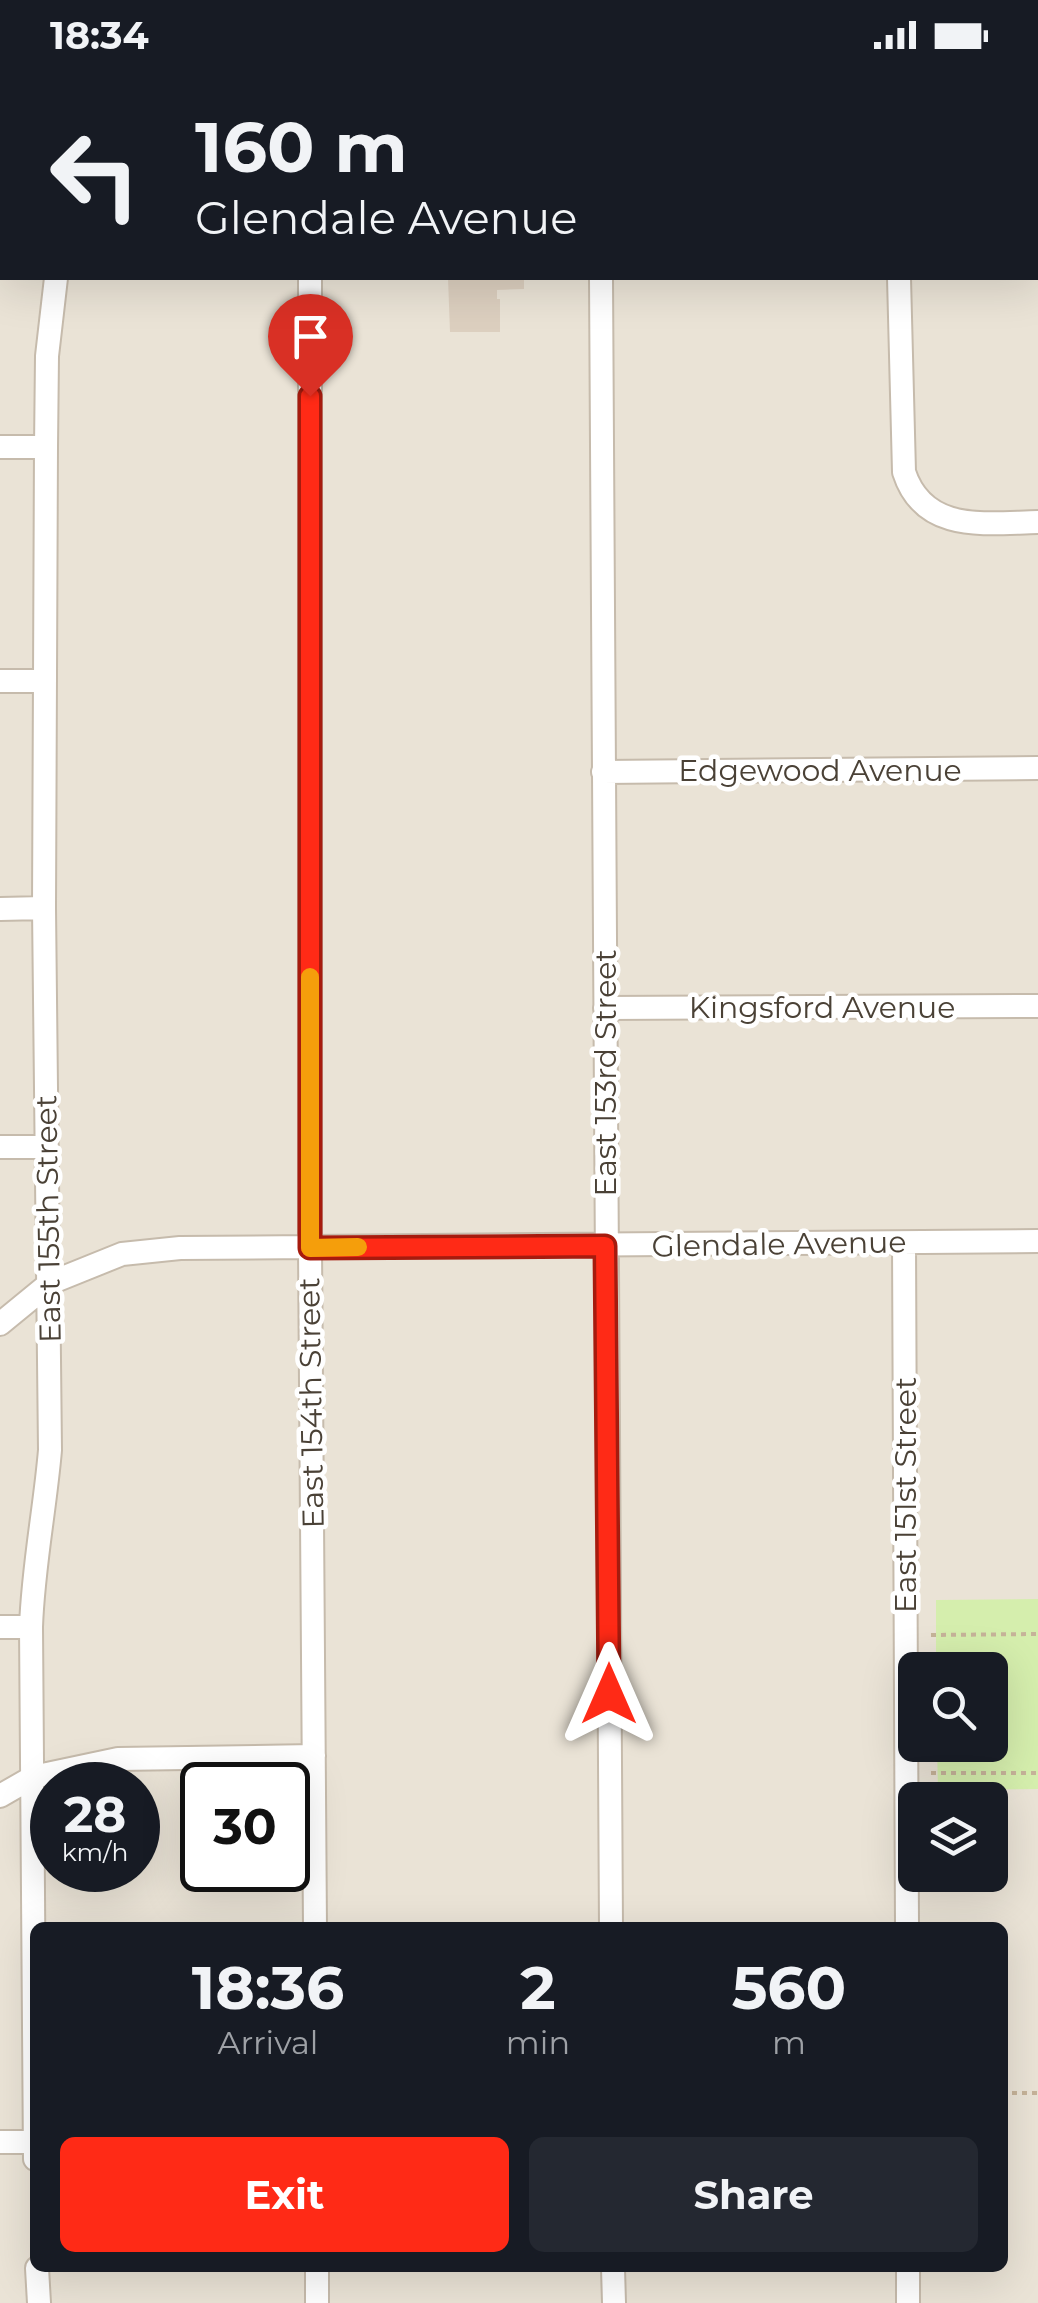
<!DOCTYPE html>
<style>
:root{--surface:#171b24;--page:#242831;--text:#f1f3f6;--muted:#9ea1a6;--accent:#ff2a16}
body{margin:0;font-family:Montserrat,sans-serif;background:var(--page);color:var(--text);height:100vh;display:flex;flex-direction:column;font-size:38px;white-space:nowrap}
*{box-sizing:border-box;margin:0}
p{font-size:32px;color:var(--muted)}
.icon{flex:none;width:55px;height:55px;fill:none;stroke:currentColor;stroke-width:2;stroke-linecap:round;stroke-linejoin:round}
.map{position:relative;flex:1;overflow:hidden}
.sheet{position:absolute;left:30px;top:1852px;width:978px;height:350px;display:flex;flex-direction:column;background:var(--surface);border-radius:15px;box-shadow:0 10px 40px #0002}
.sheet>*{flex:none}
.banner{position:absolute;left:0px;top:0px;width:1040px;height:210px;box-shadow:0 10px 40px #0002;background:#171b24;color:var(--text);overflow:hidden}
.fabs{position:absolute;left:898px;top:1582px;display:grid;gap:20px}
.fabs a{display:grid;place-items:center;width:110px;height:110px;border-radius:15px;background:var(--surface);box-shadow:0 10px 40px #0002;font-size:50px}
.speed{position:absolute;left:30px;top:1692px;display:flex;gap:20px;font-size:50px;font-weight:700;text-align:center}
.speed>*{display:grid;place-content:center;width:130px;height:130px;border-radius:50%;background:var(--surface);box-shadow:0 10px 40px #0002;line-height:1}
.speed small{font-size:25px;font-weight:400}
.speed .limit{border:5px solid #111;border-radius:15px;background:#fff;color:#111}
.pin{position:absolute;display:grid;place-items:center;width:85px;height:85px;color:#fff;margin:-102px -42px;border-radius:50% 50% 50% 0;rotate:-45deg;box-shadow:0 0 10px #0007}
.pin .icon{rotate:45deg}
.me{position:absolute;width:110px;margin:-55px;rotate:0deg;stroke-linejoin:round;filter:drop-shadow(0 0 8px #0008)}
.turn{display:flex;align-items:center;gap:35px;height:210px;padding:0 30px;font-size:45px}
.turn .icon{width:130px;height:130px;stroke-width:2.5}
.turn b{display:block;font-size:70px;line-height:85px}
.eta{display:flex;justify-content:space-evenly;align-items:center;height:170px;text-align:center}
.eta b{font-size:60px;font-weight:700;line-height:70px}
.action{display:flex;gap:20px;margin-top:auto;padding:20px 30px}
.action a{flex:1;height:115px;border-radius:15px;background:var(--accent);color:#fff;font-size:40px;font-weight:700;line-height:115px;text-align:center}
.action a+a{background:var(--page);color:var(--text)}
.status{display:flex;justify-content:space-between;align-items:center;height:70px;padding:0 50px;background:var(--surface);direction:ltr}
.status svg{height:28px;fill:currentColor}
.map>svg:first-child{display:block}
</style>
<div class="status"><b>18:34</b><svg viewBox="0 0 49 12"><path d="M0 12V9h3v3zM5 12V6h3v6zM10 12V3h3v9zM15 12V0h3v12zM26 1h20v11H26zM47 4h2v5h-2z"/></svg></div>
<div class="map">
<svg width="1038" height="2233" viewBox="0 0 1038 2233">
<rect width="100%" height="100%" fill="#f6f1e8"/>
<!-- residential -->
<path fill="#eae3d6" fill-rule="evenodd" d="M0 0H75L74 2H2V105H0Z
M333 0H705L690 2H333Z
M763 0H1038V56V2H764Z
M1038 95V2233H0V155H2V208H1038ZM915 1600H990V1675H915ZM52 1715H138V1800H52ZM202 1715H288V1800H202ZM915 1730H990V1805H915ZM35 1858H1002V2198H35Z"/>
<!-- commercial -->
<path fill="#fae6d1" d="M75 0H363L366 2H74Z"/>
<!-- green -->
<path fill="#d5eead" d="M1038 1529V1719L938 1720 937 1675H990V1600H936V1530Z"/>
<!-- building -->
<path fill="#dccfbf" d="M448 208H524V219L497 220V229H500V262H450Z"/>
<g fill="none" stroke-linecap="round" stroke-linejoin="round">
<defs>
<path id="minor" d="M896 0V2
M85 2V0
M366 2 367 0
M646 2V0
M310 208V1178L315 1858
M601 208 611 1858
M899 208 904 402C924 464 986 453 1038 452
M0 377H46
M0 611H45
M603 702 1038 698
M0 839 44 838
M605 938 1038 936
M0 1077H47
M904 1173 907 1858
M0 1254 50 1213 122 1184 180 1178 1038 1171
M0 1557H31
M0 1726 33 1707 118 1689 314 1686
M0 2072H35
M35 2089 31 1557C33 1497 45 1439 50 1380L44 838 46 377 47 286 56 208
M37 2198 39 2233
M317 2198V2233
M613 2198 614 2233
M908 2198V2233"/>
<path id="major" d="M0 131H2"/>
</defs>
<!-- minor casing -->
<use href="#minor" stroke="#c6bbac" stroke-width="26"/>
<!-- major casing -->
<use href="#major" stroke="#f2bb5a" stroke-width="34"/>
<!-- path -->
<path stroke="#c6b399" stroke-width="4" stroke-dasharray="5 5" stroke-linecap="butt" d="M931 1565 1038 1564
M931 1703H1038
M1002 2023H1038"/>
<!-- minor -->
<use href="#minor" stroke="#fff" stroke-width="22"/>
<!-- major -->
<use href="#major" stroke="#ffdb98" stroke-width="30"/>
</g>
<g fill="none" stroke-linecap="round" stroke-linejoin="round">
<defs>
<path id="route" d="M310 326V1178L605 1176 609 1624"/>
</defs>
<!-- route casing -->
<use href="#route" stroke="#a61b0e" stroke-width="25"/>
<!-- route -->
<use href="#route" stroke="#ff2a16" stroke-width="18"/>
<!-- slow -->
<path stroke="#f59e0b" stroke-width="18" d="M310 907V1178L358 1177"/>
</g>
<g text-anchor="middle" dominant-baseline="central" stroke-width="9" stroke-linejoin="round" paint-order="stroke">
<!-- street labels -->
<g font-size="30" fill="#4a4136" stroke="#fff">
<text x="820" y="700">Edgewood Avenue</text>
<text x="822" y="937">Kingsford Avenue</text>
<text transform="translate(605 1003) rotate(-90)">East 153rd Street</text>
<text transform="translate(48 1149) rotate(-91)">East 155th Street</text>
<text transform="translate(779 1174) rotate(-1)">Glendale Avenue</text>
<text transform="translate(311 1333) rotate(-91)">East 154th Street</text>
<text transform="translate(905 1425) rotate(-90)">East 151st Street</text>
</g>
</g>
</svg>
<div class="fabs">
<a><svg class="icon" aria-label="search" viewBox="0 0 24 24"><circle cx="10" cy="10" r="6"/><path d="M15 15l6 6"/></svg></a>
<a><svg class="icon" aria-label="layers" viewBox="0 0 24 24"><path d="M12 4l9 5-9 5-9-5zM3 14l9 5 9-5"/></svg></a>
</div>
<div class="speed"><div>28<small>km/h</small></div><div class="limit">30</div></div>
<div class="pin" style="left:310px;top:326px;background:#d93025"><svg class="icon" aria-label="arrive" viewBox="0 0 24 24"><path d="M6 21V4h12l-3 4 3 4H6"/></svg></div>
<svg class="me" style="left:609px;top:1624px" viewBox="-20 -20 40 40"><path d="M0-17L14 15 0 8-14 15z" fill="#ff2a16" stroke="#fff" stroke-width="4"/></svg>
<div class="banner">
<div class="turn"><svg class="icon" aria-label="left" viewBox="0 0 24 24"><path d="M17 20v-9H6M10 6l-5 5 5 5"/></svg><div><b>160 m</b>Glendale Avenue</div></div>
</div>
<section class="sheet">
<div class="eta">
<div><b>18:36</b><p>Arrival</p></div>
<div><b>2</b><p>min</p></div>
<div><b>560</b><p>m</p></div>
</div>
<div class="action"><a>Exit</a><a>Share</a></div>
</section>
</div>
